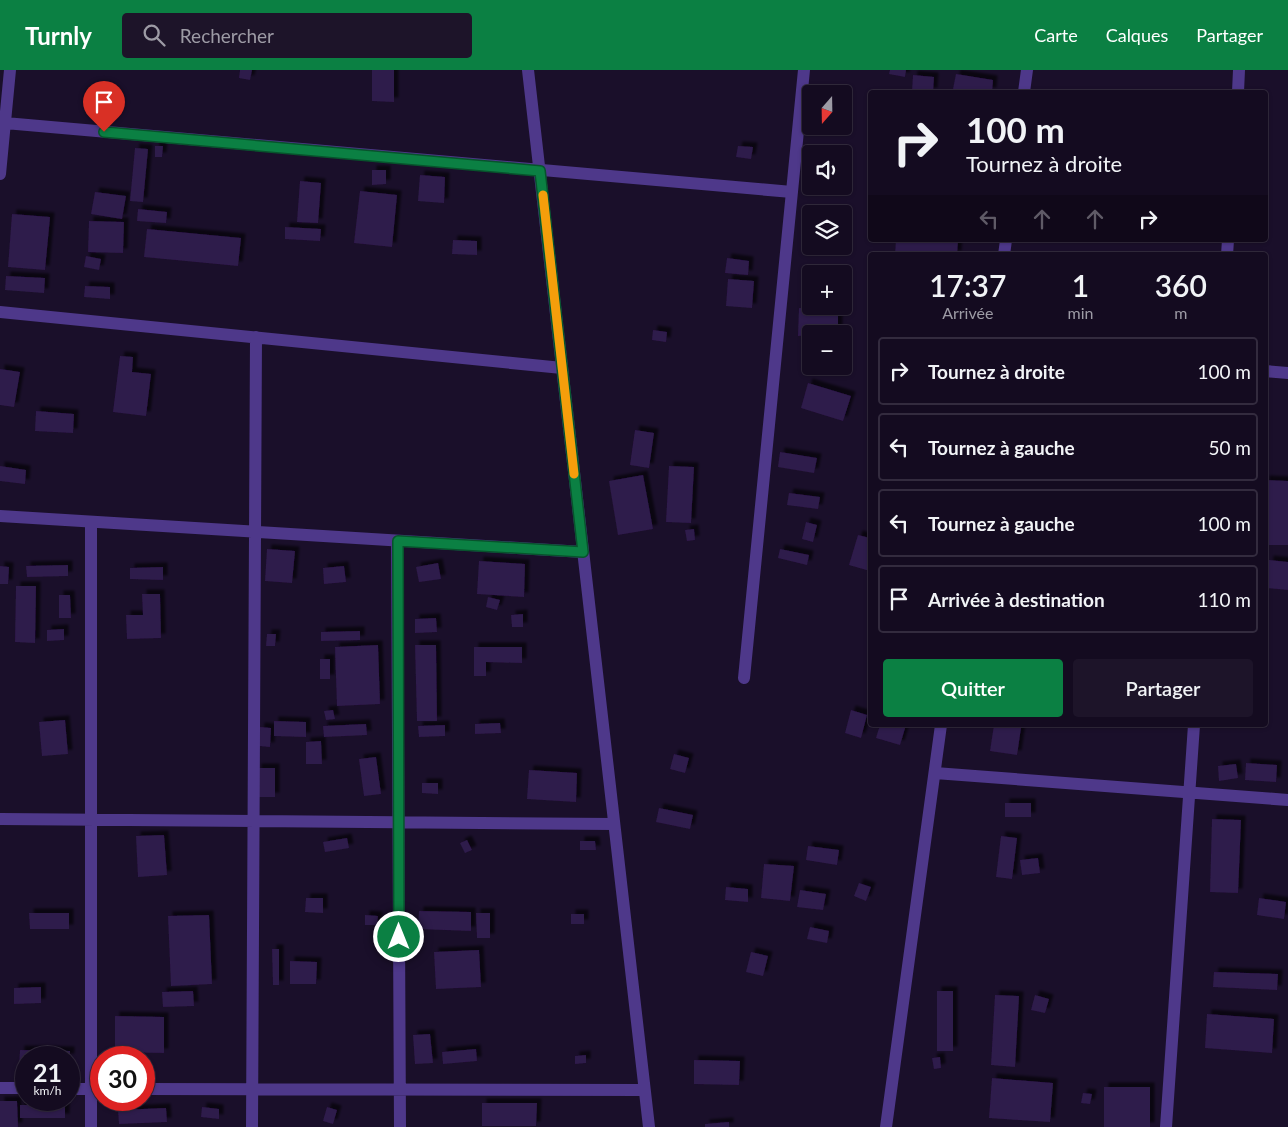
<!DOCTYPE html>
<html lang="fr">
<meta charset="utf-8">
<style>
:root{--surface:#140b20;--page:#1d1429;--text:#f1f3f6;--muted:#9d9ba5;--line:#332b3e;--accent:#0b8043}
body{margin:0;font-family:Lato,sans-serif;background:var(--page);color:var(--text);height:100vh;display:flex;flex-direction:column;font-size:19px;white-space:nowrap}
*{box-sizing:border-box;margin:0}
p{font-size:16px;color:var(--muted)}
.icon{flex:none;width:28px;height:28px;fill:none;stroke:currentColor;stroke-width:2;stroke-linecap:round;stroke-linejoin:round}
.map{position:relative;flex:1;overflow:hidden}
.panel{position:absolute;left:868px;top:182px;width:400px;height:475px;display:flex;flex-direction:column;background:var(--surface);border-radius:5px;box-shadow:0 1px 4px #0004,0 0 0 1px var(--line)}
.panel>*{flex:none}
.guide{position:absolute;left:868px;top:20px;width:400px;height:152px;border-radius:5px;box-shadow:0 1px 4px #0004,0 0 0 1px var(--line);background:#140b20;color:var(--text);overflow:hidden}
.needle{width:32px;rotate:200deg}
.tools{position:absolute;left:802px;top:15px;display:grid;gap:10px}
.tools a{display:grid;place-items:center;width:50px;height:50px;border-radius:5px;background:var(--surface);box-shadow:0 1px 4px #0004,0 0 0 1px var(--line);font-size:25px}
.speed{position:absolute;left:15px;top:976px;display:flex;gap:10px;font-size:25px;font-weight:700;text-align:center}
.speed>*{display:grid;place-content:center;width:65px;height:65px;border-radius:50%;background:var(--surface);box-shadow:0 1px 4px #0004,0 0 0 1px var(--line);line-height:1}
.speed small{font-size:12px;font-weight:400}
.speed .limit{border:8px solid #d22;background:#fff;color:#111}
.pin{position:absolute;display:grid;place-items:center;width:42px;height:42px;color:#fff;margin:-51px -21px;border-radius:50% 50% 50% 0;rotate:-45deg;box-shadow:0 0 5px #0007}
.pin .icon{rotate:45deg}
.me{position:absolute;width:55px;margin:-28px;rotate:0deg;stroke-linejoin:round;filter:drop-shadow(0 0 4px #0008)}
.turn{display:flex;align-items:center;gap:18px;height:105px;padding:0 15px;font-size:22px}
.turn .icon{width:65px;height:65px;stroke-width:2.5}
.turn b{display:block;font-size:35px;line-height:42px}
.lanes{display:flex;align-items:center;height:48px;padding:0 15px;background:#0003;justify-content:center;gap:25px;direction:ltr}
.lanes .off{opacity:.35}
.eta{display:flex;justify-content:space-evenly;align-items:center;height:85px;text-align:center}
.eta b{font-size:30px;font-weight:600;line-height:35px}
.action{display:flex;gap:10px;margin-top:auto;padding:10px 15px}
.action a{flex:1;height:58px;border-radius:5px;background:var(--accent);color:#fff;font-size:20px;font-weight:600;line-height:58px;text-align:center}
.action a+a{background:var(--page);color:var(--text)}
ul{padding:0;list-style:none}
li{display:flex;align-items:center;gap:15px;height:68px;margin:0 10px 8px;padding:0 5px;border:2px solid var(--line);border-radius:5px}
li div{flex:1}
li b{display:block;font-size:19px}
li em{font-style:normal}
header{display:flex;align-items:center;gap:30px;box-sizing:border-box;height:70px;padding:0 25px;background:var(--accent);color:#fff}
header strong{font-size:24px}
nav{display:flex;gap:28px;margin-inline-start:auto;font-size:18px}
.search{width:350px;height:45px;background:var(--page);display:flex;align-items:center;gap:12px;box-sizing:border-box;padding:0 18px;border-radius:5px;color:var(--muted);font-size:19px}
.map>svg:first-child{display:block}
</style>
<header>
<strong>Turnly</strong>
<div class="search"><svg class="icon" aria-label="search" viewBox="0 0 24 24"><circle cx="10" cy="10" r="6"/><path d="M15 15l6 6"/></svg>Rechercher</div>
<nav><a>Carte</a><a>Calques</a><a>Partager</a></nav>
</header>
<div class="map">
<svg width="1288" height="1057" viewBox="0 0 1288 1057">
<defs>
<filter id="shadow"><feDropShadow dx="4.5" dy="-4.5" stdDeviation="1" flood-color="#0009"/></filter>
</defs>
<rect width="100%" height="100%" fill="#1a0f2a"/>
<!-- building -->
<path fill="#2f1a4b" filter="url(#shadow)" d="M240 0H252L250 10 239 8Z
M372 0H394V32L372 31Z
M890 0H906L905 7 889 4Z
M956 4 993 10 992 22 953 19Z
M913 5 934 7 933 22H912Z
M155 76H163L162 87H155Z
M738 76 753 77 751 89 736 87Z
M135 78 148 79 143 132 130 131Z
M372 100H386V114L372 115Z
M420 105 445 107 444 133 418 131Z
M300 111 321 113 318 153 297 152Z
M360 121 397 125 392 177 354 173Z
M95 122 126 126 122 149 91 144Z
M138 139 167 142 166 153 137 151Z
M12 144 50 147 45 200 8 197Z
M89 151 124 152 123 183 88 182Z
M285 157 321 159 320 171 285 169Z
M147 159 241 168 238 196 144 187Z
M453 170 477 171V185L452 184Z
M896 170H958L957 185H895Z
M86 186 101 189 99 200 84 197Z
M727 188 749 191 748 205 725 203Z
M6 206 45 208 44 223 5 220Z
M728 209 754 211 752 238 726 236Z
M85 216 110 217V229L84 227Z
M799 238 838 239V264L798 266Z
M653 260 667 262 666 272 652 270Z
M120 286 133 287 132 302 151 304 146 346 113 342Z
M0 299 20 302 14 337 0 335Z
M808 313 851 326 843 351 801 338Z
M36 341 74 344 73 363 35 361Z
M635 360 654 363 649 398 630 395Z
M780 382 817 388 814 403 778 397Z
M0 396 26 400 25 414 0 411Z
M669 396 694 397 691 453 666 452Z
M643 405 653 459 618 465 609 411Z
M1265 410 1288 411V475H1265Z
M789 423 820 427 818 439 787 435Z
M806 452 817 455 813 472 802 469Z
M694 459 695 470 687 471 685 460Z
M858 465 870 468V501L849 495Z
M267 479 295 481 292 513 265 511Z
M780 479 809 485 807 495 778 488Z
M1269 490 1288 492V520L1267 518Z
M479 491 525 494 524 527 477 524Z
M438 493 441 509 419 512 416 497Z
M68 495V506L27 507 26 496Z
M0 496 9 497 8 514H0Z
M344 496 346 512 324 514 323 498Z
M163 497V510L130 509V498Z
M16 516H36L35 573 15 572Z
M142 524H160L161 568 127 569 126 545H143Z
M59 525H70L71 548H59Z
M488 527 500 530 497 540 486 537Z
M523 544V557H512L511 545Z
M436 548 437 562 415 563V549Z
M64 559V570L47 571V560Z
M360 561V570L321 571V562Z
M267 564H276L275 576H266Z
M378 575 380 634 337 636 335 577Z
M415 575H436L437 651H417Z
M474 577H522V593L486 592V606H474Z
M320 589H330V609H320Z
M333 640 335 649 326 650 324 641Z
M851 640 867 645 861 668 845 663Z
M65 650 68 684 42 686 39 652Z
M274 651 306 652V667L274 666Z
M500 653 501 663 475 664V654Z
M366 654 367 665 324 667 323 656Z
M445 655V666L419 667 418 656Z
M880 655H906L900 675 876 668Z
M994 655 1021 658 1017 685 990 681Z
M260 657 271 658 270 677 259 676Z
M321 671 322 694H306V672Z
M674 684 689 688 685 703 670 699Z
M376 687 381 724 364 726 359 689Z
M1246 693 1277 695 1276 712 1245 710Z
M1236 694 1238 708 1219 711 1218 696Z
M257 698H275V727H257Z
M529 700 577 703 576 732 527 729Z
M422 713H438V724L422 723Z
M1005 733H1031V747H1005Z
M659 738 693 745 690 759 656 752Z
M1212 749 1241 750 1238 823 1210 822Z
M164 765 167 805 138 807 136 766Z
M1001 766 1017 768 1012 809 996 807Z
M347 768 349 778 325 782 323 772Z
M467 770 472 780 465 783 460 773Z
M580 771H595L596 780H580Z
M808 776 839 780 837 795 806 790Z
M1038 788 1040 803 1022 805 1020 790Z
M764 794 794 796 790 831 761 828Z
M859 813 871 817 866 831 854 826Z
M726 817 748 819V832L725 830Z
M800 820 826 824 823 840 797 837Z
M306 828H323V843L305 842Z
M1259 828 1286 832 1284 849 1257 845Z
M419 841 471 842V861L418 859Z
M29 843H69V859H30Z
M476 843H490V868H477Z
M571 844H584V854H571Z
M209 845 212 914 171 916 168 846Z
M365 845 378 846 377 855H365Z
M810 857 829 861 827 873 807 869Z
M272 879H279V915H273Z
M479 880 481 917 436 919 434 882Z
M751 882 768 886 763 906 746 902Z
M290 891 317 892 316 914H290Z
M1214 902 1278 904 1277 920 1213 917Z
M41 917V933L14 934V918Z
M193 921 194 936 163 937 162 922Z
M937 921H953V981H937Z
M995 925 1019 926 1015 997 991 995Z
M1035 925 1049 929 1045 943 1031 940Z
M1207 944 1274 949 1272 983 1205 978Z
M115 946 164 947V983L115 982Z
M430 964 433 993 415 994 413 965Z
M476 979 477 991 443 994 442 982Z
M20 980 70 981V988H26V997H19Z
M586 985V993L575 994V986Z
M940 987 941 998 934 999 932 988Z
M694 990 740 991 739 1015 694 1014Z
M992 1008 1053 1013 1050 1052 989 1048Z
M1104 1017H1150V1057H1104Z
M1083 1023 1092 1024 1090 1034 1081 1033Z
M0 1031H17L18 1057H0Z
M482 1033H537L536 1056H482Z
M20 1035H65V1048H20Z
M202 1037 219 1039V1049L201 1047Z
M327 1037 337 1040 333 1054 323 1051Z
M166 1038 167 1052 119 1054 118 1040Z
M729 1052V1057H705V1054Z"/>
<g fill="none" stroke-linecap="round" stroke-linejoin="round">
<!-- minor -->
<path stroke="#4e388a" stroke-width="12" d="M528 0 649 1057
M1024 22 1027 0
M1238 22 1239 0
M5 53 792 122
M0 104 10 0
M1004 185 1006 170
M1227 185 1228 170
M0 242 562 298
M1265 301 1288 303
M0 446 583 482
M397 471 400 1057
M744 608 804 0
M935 703 1288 730
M0 749 614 754
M0 1018H26
M69 1019H101
M144 1019 644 1020
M91 1057V452
M252 1057 256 267
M886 1057 941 655
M1166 1057 1194 655"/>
</g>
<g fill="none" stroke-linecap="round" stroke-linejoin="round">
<defs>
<path id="route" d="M104 62 540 101 583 482 398 471 399 867"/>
</defs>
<!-- route casing -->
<use href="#route" stroke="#07532c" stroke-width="12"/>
<!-- route -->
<use href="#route" stroke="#0b8043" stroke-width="9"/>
<!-- slow -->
<path stroke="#f59e0b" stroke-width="9" d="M543 125 574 404"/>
</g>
</svg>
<div class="tools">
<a><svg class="needle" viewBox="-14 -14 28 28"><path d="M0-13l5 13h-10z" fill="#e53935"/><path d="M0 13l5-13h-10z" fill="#9d9ba5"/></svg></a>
<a><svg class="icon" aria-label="sound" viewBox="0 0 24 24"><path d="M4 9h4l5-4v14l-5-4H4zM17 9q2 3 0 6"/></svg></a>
<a><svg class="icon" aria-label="layers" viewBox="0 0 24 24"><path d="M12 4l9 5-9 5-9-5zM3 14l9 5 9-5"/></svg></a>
<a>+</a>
<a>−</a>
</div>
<div class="speed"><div>21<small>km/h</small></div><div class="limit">30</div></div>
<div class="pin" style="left:104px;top:62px;background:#d93025"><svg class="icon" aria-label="arrive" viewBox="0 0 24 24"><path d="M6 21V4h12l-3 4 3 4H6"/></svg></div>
<svg class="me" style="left:399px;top:867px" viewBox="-20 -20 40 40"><circle r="17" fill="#0b8043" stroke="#fff" stroke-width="3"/><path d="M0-11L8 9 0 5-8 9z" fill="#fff"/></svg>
<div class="guide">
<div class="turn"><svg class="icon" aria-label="right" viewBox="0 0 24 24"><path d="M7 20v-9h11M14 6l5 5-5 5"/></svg><div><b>100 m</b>Tournez à droite</div></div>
<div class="lanes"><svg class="icon off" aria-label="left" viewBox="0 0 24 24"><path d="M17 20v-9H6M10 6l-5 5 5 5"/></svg><svg class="icon off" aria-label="ahead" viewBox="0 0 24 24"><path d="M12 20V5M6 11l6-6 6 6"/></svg><svg class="icon off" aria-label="ahead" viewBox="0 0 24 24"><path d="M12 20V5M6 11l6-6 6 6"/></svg><svg class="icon" aria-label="right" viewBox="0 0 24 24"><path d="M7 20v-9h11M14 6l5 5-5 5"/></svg></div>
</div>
<section class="panel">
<div class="eta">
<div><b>17:37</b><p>Arrivée</p></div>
<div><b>1</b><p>min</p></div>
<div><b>360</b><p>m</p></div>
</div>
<ul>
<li><svg class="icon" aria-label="right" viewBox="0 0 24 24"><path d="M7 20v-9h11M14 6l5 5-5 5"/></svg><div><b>Tournez à droite</b></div><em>100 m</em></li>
<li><svg class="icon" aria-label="left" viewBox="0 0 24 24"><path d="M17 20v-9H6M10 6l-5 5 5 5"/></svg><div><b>Tournez à gauche</b></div><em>50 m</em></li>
<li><svg class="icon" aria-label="left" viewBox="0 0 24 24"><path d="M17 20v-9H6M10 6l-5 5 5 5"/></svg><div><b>Tournez à gauche</b></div><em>100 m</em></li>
<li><svg class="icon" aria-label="arrive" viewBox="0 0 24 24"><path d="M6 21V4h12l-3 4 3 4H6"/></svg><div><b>Arrivée à destination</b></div><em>110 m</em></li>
</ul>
<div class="action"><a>Quitter</a><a>Partager</a></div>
</section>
</div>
